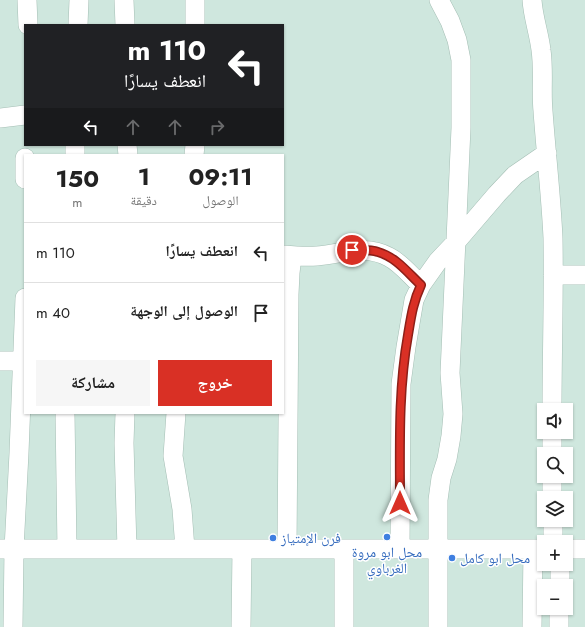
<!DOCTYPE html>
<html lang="ar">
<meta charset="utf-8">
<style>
:root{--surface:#fff;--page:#f6f6f6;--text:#222;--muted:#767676;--line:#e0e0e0;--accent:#d93025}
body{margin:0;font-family:Jost,"Noto Naskh Arabic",sans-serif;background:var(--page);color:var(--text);direction:rtl;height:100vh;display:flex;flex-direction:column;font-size:15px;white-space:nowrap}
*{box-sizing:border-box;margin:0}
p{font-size:13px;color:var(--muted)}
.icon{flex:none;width:22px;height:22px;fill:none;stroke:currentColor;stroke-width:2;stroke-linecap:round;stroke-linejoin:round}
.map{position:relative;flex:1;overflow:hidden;direction:ltr}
.panel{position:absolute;left:24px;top:154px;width:260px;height:260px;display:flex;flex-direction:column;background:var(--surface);border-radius:0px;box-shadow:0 1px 3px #0004;direction:rtl}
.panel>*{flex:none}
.guide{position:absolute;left:24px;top:24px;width:260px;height:122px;border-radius:0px;box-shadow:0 1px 3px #0004;direction:rtl;background:#202124;color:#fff;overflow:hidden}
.tools{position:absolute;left:537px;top:403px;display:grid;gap:8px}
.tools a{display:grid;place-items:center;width:36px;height:36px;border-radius:0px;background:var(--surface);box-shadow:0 1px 3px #0004;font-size:20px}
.pin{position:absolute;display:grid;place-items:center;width:34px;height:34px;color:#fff;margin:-17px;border:2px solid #fff;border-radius:50%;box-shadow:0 1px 4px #0007}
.me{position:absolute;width:44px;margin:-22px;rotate:0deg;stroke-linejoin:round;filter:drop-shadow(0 0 3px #0008)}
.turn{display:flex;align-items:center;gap:14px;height:84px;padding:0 12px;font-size:18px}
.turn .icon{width:52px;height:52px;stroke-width:2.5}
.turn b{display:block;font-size:28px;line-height:34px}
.lanes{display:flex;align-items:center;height:38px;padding:0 12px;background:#0003;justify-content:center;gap:20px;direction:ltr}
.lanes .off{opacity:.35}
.eta{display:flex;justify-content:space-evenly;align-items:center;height:68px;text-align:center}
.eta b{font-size:24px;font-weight:700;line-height:28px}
.primary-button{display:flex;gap:8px;margin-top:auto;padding:8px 12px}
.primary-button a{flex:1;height:46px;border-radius:0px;background:var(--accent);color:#fff;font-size:16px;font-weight:700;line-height:46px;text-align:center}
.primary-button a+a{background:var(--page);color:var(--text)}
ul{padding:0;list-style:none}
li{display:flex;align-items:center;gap:12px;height:60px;padding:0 12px;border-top:1px solid var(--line)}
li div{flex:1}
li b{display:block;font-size:15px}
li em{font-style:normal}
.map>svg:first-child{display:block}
</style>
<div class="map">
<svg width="585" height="627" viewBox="0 0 585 627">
<rect width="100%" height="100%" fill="#e1f2ec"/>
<!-- residential -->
<path fill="#cfe7de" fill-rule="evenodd" d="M0 0H585V627H0ZM25 25H283V145H25ZM25 155H283V413H25ZM544 410H566V432H544ZM544 454H566V476H544ZM544 498H566V520H544ZM544 542H566V564H544ZM544 586H566V608H544Z"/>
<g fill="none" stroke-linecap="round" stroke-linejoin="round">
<defs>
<path id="minor" d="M27 0 28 25
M124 0 125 25
M532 0C533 17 539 33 541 50 544 71 541 91 543 111 546 153 551 195 553 238 554 295 552 353 552 410
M78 25 79 0
M195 25V0
M0 118 25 115
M75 145V155
M127 145 128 155
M194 155 195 145
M25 158V179
M283 255C294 256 306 257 317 256 341 254 366 244 389 257 401 263 411 276 421 285
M553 275H585
M0 361H25
M65 413 67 549
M125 413 124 443 127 549
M176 413 173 456 182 509 185 549
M552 432V454
M552 476V498
M553 520V542
M0 549H544
M287 549 289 294 290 273 292 256
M400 549 401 384 406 347 414 300 421 285 438 261 455 243 497 194 515 175 547 153
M566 549H585
M560 586V564
M13 627 14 549 19 453 25 298
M241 627 242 549
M344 627V549
M438 627V500L441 478 447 459 451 436 453 414 450 373 461 128V60L457 40 450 21 439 0
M532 627 533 549
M559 627V608"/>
</defs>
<!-- minor casing -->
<use href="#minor" stroke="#a4beb4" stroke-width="20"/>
<!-- minor -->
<use href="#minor" stroke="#fff" stroke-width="19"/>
</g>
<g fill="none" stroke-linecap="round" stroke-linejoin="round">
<defs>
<path id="route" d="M352 250C361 250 370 249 378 252 396 257 408 273 421 285 413 302 411 317 408 335 398 391 400 447 400 503"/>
</defs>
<!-- route casing -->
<use href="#route" stroke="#8d1f18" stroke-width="10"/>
<!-- route -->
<use href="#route" stroke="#d93025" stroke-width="7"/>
</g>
<!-- markers -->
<g fill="#3f7fe0" stroke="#fff" stroke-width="1.5">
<circle cx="387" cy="537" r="4"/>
<circle cx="273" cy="538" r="4"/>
<circle cx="452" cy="558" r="4"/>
</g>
<g text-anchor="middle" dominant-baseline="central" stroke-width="3" stroke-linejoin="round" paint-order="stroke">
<!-- shop labels -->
<g font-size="14" fill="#366cbe" stroke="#fff" text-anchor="start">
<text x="281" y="538">فرن الإمتياز</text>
<text x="387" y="552" text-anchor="middle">محل ابو مروة<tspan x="387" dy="16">الغرباوي</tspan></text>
<text x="460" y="558">محل ابو كامل</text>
</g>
</g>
</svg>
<div class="tools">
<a><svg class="icon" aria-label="sound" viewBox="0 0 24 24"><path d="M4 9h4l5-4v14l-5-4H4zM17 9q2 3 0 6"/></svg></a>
<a><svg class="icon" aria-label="search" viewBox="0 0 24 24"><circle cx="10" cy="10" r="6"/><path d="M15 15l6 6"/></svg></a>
<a><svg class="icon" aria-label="layers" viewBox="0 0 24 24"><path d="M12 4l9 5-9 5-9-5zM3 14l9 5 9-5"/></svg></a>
<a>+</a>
<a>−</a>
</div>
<div class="pin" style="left:352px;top:250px;background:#d93025"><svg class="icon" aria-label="arrive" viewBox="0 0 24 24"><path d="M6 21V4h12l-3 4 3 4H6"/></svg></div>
<svg class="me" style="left:400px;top:503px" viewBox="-20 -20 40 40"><path d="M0-17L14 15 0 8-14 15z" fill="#d93025" stroke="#fff" stroke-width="4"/></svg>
<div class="guide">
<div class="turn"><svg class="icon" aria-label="left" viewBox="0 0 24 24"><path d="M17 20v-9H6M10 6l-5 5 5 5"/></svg><div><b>110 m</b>انعطف يسارًا</div></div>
<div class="lanes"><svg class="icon" aria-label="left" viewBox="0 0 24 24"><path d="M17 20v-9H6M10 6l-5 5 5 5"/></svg><svg class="icon off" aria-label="ahead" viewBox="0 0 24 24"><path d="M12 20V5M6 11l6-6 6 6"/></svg><svg class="icon off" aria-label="ahead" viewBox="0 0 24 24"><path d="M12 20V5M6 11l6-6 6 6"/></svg><svg class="icon off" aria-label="right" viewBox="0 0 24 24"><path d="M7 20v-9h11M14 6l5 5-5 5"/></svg></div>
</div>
<section class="panel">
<div class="eta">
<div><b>09:11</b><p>الوصول</p></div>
<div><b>1</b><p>دقيقة</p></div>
<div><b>150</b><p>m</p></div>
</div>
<ul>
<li><svg class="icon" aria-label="left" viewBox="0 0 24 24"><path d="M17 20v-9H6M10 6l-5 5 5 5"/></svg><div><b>انعطف يسارًا</b></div><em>110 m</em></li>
<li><svg class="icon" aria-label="arrive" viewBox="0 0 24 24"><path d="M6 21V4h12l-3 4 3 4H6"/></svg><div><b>الوصول إلى الوجهة</b></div><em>40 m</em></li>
</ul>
<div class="primary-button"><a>خروج</a><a>مشاركة</a></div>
</section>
</div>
